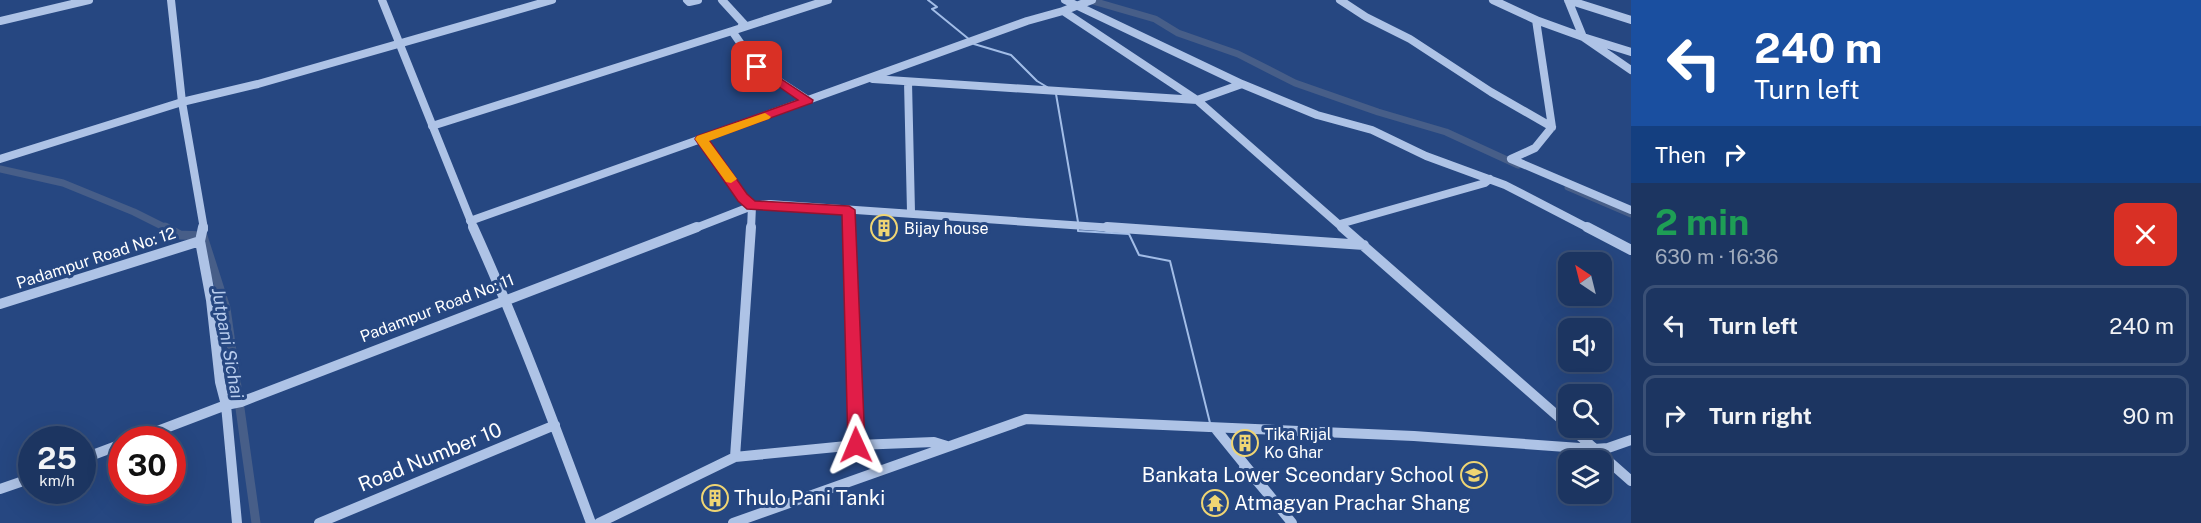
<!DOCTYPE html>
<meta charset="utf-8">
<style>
:root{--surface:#1c3561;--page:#253d67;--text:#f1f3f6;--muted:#a0abbd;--line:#3a5076}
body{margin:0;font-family:"Public Sans",sans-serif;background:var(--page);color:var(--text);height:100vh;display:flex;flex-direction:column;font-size:22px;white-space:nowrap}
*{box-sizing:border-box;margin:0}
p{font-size:20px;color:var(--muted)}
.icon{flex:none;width:33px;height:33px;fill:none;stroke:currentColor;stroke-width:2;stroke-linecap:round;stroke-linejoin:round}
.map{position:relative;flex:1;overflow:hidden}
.sheet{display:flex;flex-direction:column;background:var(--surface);width:570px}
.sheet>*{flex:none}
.banner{background:#1a4fa0;color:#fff;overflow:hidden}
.needle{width:39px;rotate:325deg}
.buttons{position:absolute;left:1558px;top:252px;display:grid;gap:12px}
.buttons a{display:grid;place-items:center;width:54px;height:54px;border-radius:12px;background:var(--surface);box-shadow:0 6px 24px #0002,0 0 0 2px var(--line);font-size:30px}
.speed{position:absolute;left:18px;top:426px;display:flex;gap:12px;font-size:30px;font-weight:700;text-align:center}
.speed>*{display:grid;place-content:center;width:78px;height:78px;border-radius:50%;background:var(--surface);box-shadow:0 6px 24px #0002,0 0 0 2px var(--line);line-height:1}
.speed small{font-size:15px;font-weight:400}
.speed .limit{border:9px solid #d22;background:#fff;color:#111}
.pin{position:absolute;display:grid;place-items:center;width:51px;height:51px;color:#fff;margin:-26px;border-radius:12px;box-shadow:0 3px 9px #0006}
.me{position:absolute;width:66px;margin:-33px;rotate:359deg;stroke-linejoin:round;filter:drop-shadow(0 0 4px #0008)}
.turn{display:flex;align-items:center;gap:21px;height:126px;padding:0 24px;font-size:27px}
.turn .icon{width:78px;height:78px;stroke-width:2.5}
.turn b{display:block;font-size:42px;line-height:51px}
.then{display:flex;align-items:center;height:57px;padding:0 24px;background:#0003;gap:12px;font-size:22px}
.round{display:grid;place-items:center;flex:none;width:63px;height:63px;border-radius:12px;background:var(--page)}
.overview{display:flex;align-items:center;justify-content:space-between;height:102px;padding:0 24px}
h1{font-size:36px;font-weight:700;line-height:45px;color:#1e9e55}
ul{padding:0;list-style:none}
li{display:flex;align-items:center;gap:18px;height:81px;margin:0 12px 9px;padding:0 12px;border:3px solid var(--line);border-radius:12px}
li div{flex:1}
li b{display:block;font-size:22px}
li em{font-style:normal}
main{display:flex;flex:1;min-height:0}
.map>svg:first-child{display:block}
</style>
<main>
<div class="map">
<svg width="1631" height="523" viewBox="0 0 1631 523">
<rect width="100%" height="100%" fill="#264781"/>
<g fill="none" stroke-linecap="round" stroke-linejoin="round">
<!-- stream -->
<path stroke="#a2bde7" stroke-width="2" d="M928 0 937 7 932 9 970 40
M974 44 1011 55 1037 81 1047 87
M1056 94 1078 222
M1078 227V231L1129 234 1139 255 1170 261 1210 423
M1240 467 1267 499"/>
<!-- canal-far1 -->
<path stroke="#475e88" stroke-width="7" d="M1089 0 1155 19 1178 33 1238 54 1295 83 1378 112 1446 132 1518 165
M0 169 63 183 134 212 168 229
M1568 187 1631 214"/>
<!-- canal -->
<path stroke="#475e88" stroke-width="9" d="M165 227 180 235 203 236 226 308 256 523"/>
</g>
<!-- building -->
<path fill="#4e70a9" d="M714 490 723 493V502L715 507 706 504V495Z
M1222 494 1228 501 1207 513 1201 506Z"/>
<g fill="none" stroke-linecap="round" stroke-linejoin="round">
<!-- minor-far1 -->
<path stroke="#aec3e6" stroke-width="8" d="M171 0 182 102 204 229
M382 0 474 229
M687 0 689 2 698 0
M722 0 744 24 741 27
M1065 0 1242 84 1317 115 1372 130 1426 156 1505 185 1590 229
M1092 0 1063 11 1197 100 1344 229
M1340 0 1366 17 1410 39 1491 92 1552 127 1535 148 1511 159 1631 210
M1493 0 1536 20 1583 37 1631 70
M1568 0 1583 37 1631 52
M1568 0 1631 20
M1536 20 1552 127
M0 21 89 0
M873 79 1197 100 1242 84
M908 82 911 212
M808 100 1027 21 1063 11
M432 126 732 31
M0 159 182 102 258 84 552 0
M849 210 850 229
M470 221 701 139
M1340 224 1485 183 1490 179
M693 229 752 206 769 204 1129 229
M751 229 752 206 738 190 701 139 808 100 757 67 732 31 828 0"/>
<!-- minor -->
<path stroke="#aec3e6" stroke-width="10" d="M203 227 200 241 211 300 220 382 226 405 237 523
M473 227C517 324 554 423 591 523
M850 227 857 445
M1107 227 1364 245
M1342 227 1569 426
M1587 227 1631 250
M0 304 200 241
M1215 428 1292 523
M1571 428 1631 481
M134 440 226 405 241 402 697 227
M735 457 751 227
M82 459 122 444
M0 489 32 478
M319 523 555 425
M599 523 735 457 857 445 934 442 947 446
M733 523 1026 419 1414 436 1594 449 1608 448 1631 440"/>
</g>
<!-- route -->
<path fill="#e11d48" stroke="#92132f" stroke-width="1.5" d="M757 63 813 100 812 103 709 140 747 194 755 201 849 206 855 210 865 445 862 450 856 452 851 450 848 445 842 215 747 209 738 201 695 139 697 136 798 100 753 69V64Z"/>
<!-- slow -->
<path fill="#f59e0b" d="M765 113 771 117 769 119 709 141 737 179 731 183 726 182 695 139 697 136Z"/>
<!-- icons -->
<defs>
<symbol id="building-ring" viewBox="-11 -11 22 22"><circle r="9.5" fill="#264781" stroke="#efd573" stroke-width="1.5"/><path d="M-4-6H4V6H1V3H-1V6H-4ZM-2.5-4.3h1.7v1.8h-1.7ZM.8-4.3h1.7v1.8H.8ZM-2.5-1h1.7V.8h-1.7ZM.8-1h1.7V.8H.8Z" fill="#efd573"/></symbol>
<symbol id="school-ring" viewBox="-11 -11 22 22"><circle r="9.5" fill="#264781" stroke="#efd573" stroke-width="1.5"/><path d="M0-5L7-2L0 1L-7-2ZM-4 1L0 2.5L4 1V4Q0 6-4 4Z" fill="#efd573"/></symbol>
<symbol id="temple-ring" viewBox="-11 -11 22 22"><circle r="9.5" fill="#264781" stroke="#efd573" stroke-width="1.5"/><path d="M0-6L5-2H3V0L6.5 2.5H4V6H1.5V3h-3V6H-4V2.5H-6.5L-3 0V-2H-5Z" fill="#efd573"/></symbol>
</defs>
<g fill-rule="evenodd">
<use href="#building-ring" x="869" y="213" width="30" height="30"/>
<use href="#building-ring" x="1230" y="428" width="30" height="30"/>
<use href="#school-ring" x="1459" y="460" width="30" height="30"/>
<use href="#building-ring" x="700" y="483" width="30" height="30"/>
<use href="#temple-ring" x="1200" y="488" width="30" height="30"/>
</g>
<g text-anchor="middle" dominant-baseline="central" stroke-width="6" stroke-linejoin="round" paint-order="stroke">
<!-- poi labels -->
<g font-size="16" fill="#fff" stroke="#264781" text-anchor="start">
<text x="904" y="228">Bijay house</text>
<text x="1264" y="434">Tika Rijal<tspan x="1264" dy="18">Ko Ghar</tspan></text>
</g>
<!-- street labels -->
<g font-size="16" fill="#fff" stroke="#264781">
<text transform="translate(96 258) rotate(-18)">Padampur Road No: 12</text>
<text transform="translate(437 308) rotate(-21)">Padampur Road No: 11</text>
</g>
<!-- water labels -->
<g font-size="18" font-style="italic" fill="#b9cdee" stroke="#264781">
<text transform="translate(228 343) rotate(80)">Jutpani Sichai</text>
</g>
<!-- near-street labels -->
<g font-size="20" fill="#fff" stroke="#264781">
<text transform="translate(430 457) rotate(-22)">Road Number 10</text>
</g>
<!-- near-poi labels -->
<g font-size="20" fill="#fff" stroke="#264781" text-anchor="start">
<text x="1454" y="475" text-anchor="end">Bankata Lower Sceondary School</text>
<text x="734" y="498">Thulo Pani Tanki</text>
<text x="1234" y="503">Atmagyan Prachar Shang</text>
</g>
</g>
</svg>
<div class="buttons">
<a><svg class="needle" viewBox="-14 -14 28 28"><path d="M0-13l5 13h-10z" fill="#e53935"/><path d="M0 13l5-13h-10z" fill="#a0abbd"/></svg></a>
<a><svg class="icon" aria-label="sound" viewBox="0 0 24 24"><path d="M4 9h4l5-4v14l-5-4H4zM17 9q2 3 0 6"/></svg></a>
<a><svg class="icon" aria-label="search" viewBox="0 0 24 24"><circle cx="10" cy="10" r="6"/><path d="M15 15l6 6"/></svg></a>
<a><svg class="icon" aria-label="layers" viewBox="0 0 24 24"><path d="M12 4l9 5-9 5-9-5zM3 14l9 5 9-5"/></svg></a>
</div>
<div class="speed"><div>25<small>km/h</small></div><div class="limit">30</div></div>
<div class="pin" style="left:757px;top:67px;background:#d93025"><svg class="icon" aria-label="arrive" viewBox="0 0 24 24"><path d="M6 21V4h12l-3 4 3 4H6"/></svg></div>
<svg class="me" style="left:856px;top:445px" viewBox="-20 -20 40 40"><path d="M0-17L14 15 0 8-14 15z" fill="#e11d48" stroke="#fff" stroke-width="4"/></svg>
</div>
<section class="sheet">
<div class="banner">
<div class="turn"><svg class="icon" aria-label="left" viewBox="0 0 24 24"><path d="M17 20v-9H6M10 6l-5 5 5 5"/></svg><div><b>240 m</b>Turn left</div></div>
<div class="then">Then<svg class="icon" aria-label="right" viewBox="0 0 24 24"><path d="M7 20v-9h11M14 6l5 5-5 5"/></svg></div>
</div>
<div class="overview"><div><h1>2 min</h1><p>630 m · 16:36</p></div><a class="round" style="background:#d93025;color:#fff"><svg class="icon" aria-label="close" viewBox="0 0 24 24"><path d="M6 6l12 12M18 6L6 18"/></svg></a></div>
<ul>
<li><svg class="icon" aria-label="left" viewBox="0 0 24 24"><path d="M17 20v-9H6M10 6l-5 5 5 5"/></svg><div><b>Turn left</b></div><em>240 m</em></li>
<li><svg class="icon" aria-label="right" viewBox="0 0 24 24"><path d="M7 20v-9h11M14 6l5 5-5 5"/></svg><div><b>Turn right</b></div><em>90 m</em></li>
</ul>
</section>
</main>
